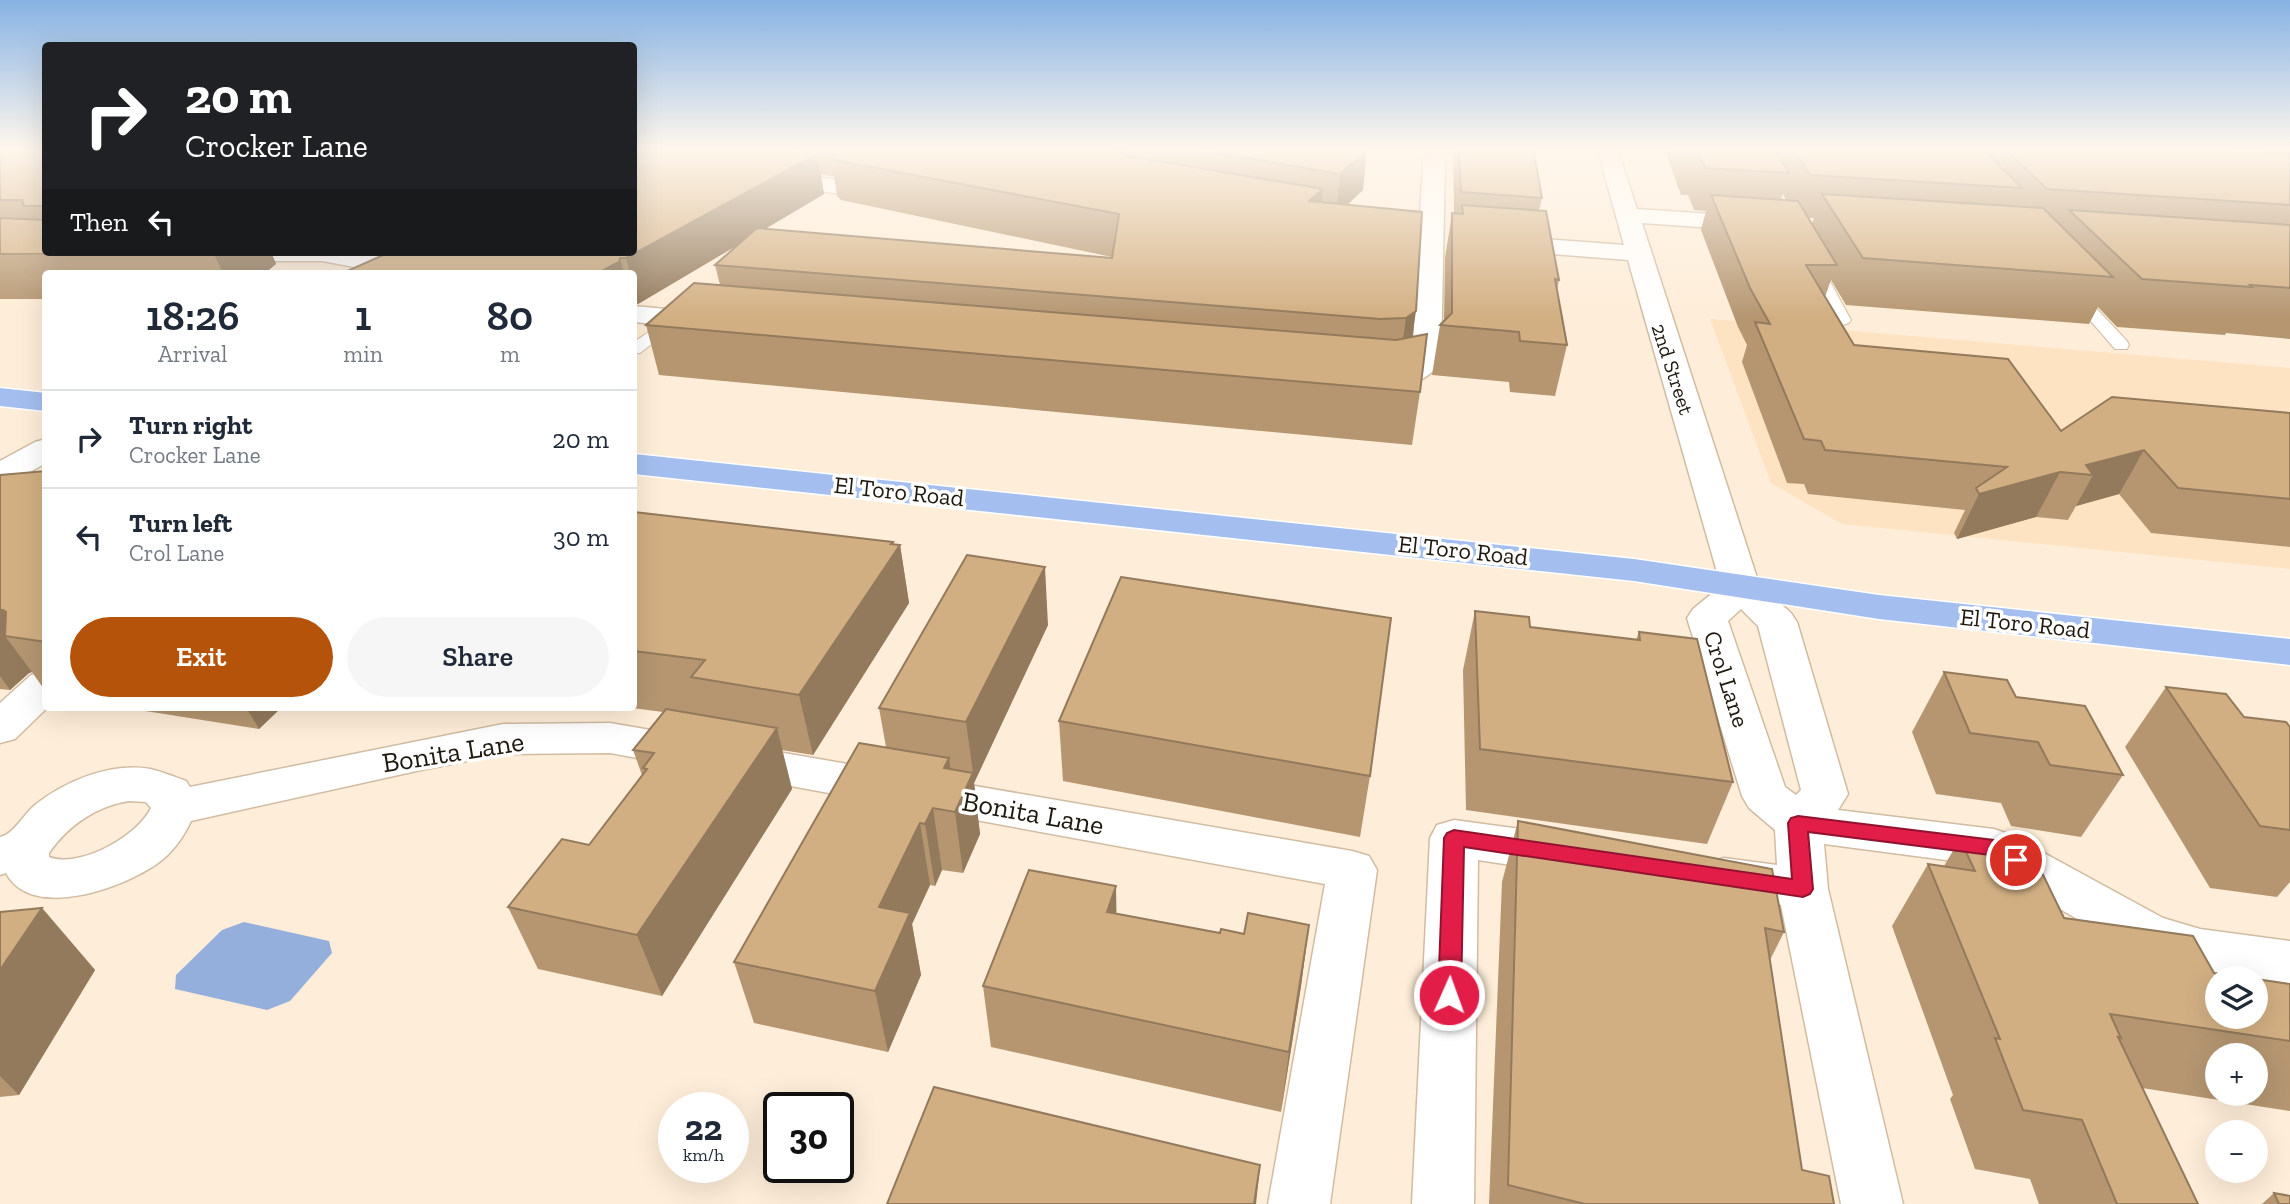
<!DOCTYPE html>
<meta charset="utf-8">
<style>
:root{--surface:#fff;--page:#f6f6f7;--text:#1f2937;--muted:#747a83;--line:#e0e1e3;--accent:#b45309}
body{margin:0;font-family:"Zilla Slab",serif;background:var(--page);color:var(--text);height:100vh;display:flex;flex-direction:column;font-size:26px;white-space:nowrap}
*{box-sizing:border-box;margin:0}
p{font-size:23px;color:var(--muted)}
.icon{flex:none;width:38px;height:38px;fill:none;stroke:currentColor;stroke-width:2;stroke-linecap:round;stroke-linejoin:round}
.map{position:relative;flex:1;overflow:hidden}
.sheet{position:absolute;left:42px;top:270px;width:595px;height:441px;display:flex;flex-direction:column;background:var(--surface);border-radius:7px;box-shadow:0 7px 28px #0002}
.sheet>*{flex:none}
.hud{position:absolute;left:42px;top:42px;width:595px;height:214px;border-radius:7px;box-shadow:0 7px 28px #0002;background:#202124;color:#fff;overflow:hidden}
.buttons{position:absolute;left:2205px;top:966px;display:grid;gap:14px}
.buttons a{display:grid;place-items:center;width:63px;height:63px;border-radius:50%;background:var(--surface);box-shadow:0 7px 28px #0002;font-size:35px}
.speed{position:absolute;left:658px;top:1092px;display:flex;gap:14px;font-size:35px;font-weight:700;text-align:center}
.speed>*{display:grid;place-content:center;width:91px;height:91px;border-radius:50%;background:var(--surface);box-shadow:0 7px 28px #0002;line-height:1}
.speed small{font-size:18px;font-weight:400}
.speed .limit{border:4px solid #111;border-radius:10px;background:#fff;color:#111}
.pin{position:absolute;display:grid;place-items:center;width:60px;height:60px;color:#fff;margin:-30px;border:4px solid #fff;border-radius:50%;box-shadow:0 2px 7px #0007}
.me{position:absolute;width:77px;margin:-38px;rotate:2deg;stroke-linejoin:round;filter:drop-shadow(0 0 5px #0008)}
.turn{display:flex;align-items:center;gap:24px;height:147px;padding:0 28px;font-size:32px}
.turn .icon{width:91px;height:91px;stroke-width:2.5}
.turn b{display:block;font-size:49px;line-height:60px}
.then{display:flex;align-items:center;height:66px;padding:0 28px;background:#0003;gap:14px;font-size:26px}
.eta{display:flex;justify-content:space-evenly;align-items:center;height:119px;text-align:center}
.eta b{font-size:42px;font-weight:600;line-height:49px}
.button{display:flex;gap:14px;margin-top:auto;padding:14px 28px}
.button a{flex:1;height:80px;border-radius:42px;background:var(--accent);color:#fff;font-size:28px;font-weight:600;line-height:80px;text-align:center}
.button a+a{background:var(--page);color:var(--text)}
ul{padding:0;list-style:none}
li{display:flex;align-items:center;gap:21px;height:98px;padding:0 28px;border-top:2px solid var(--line)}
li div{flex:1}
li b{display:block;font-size:26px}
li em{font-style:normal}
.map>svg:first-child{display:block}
</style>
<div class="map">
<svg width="2290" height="1204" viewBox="0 0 2290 1204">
<rect width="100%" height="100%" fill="#feedd8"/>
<!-- built -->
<path fill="#fde3c2" d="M1710 319 2290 368V569L1842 524 1771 483Z"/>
<!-- water -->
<path fill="#95afdc" d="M244 922 329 941 332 953 290 1001 267 1010 175 989 176 975 222 930Z"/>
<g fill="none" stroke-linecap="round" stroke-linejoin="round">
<defs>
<path id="lane" d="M1814 261 1821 265 1851 320 1849 323 1843 325 1835 320 1807 265Z
M2074 288 2079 290 2127 341 2129 345 2127 349H2115L2069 296 2066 293Z
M674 315 680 317 682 320 680 323 640 353 634 354V342Z"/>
<path id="street" d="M1597 148H1617L1637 209 1757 217 1765 219 1769 224 1765 229 1757 231 1642 223 1759 584 1791 613 1797 622 1848 794 1838 810 1994 829 2011 835 2163 918 2200 929 2290 941V985L2256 981V978L2200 973 2129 949 1984 865 1824 844 1828 889 1903 1204H1841L1781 905 1724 896 1707 891 1699 877 1707 863 1724 858 1777 865 1775 830 1749 808 1742 796 1687 618 1693 609 1721 586 1628 260 1502 250 1493 248 1490 243 1493 238 1502 236 1624 245ZM1741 609 1758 626 1801 790 1796 795 1785 787 1728 621Z
M1434 155 1441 157 1445 161 1441 362C1424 386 1393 392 1366 385L1361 379 1366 373 1399 369 1412 361 1423 161 1427 157Z
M771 172 842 180 850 182 853 187 850 192 842 194 763 184 760 179 763 174Z
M208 252H353L430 265 439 268 443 273H387L322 261H219L210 259Z
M634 306 709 313 719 315 723 321 719 327 709 329 634 322Z
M46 439V463L12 482 0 485V461L35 442Z
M46 671V707H48L15 739 0 743V703L31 675Z
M610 723 1352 851 1369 856 1377 870 1330 1204H1268L1325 884 610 753 503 754 421 770 191 821C183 838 173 852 158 863 125 887 32 922 6 873L0 875V837C14 834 23 815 35 805 65 781 111 762 150 769 163 772 175 777 186 781L190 787 503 724ZM129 801 146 802 151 808C138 836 79 869 49 857V853C68 825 97 806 129 801Z
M1454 820 1564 835 1581 841 1588 854 1581 867 1564 873 1478 860 1474 1204H1412L1430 838 1437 825Z"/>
<path id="primary" d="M0 388 46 393V411L0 406Z
M634 454 1634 559 1879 595 2290 639V665L1879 619 1634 581 634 474Z"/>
</defs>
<!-- lane casing -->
<use href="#lane" stroke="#d1bca3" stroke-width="2"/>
<!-- street casing -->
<use href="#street" stroke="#d1bca3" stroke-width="3"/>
<!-- primary casing -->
<use href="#primary" stroke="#fff" stroke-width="3"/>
<!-- lane -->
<use href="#lane" fill="#fff" fill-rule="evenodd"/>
<!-- street -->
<use href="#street" fill="#fff" fill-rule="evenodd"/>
<!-- primary -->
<use href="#primary" fill="#a4bfef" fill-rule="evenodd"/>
</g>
<!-- wall -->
<path fill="#b59671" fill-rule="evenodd" d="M0 148H46V252H271L276 264 265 273H46V299H0Z
M634 148H1355L1363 190 1347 205 1422 212 1413 336 1420 392 1412 445 659 375 646 325 720 285 715 265 739 244 638 304H634V273H343ZM821 175 834 176 837 196 841 200 1112 257V258L765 229 824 194Z
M1453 148H1533L1542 198 1539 210 1559 280 1557 289 1567 345 1555 396 1510 392 1509 382 1432 375 1440 325 1444 321 1445 258 1452 213H1454Z
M1664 148H1982L1985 151 1986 148H2189L2242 151 2237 148H2290V339L2226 333 2225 335 2117 327 2098 307 2089 324 1846 305 1831 280 1825 297 1854 345 2061 431 2290 413V547L2151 533 2119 494 2076 506 2068 520 2036 517 1957 539 1954 533 1965 510 1808 494 1804 484 1787 483 1742 362 1747 345 1738 327 1701 230 1706 211 1694 210 1688 195H1681ZM1783 194 1786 200 1781 199ZM1808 218H1814L1812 224Z
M46 471V692L32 672 29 673 10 690 0 689V475Z
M634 512 900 545 909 603 813 755 782 750 792 789 662 996 538 969 508 907 589 845 642 775 633 750 663 712 624 707H634Z
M1475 611 1530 627 1636 640 1639 632 1733 782 1707 844 1466 810 1463 670Z
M1048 625 974 783 980 834 963 873 942 870 935 886 930 885 912 924 921 975 888 1052 754 1023 734 962 886 747 879 708Z
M1944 672 2016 697 2123 775 2081 837 2011 826 2001 803 1936 794 1912 732Z
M2166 687 2244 717 2290 727V882L2277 897 2210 888 2125 747Z
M120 707H282L259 729Z
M1059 721 1370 776 1360 837 1063 781Z
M1518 821 1784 932 1770 960 1802 1170 1834 1204H1489L1502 882Z
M1960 839 2064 918 2214 973 2290 984V1111L2142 1088 2198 1204H2039L2030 1179 1975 1169 1950 1099 1953 1095 1892 926 1928 864 1944 866ZM2217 1055H2256V1094H2217Z
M1116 886V913L1220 933 1244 934 1309 925 1301 986 1281 1112 991 1047 983 986Z
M42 908 95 970 19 1095 0 1097V912Z
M2274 1193 2290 1204H2262Z"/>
<!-- shaded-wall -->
<path fill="#937a5c" d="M1109 148H1123V176Z
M1367 150 1363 190 1336 215 1340 174Z
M817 154 824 194 638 304 634 288V273H630L626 258Z
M1323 189 1319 231 1309 201Z
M213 252H271L276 264 265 273H223Z
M620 258 624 273H598Z
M1416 311 1409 360 1399 366 1406 318Z
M2144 450 2119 494 2076 506 2093 475 2086 465Z
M2060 472 2036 517 1957 539 1979 494Z
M893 542 895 554 900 545 909 603 813 755 799 695Z
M1045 567 1048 625 974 783 980 834 963 873 955 812 944 768 949 758 956 810 973 773 966 722Z
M0 610H3L24 639 5 636 32 672 29 673 10 690 0 676Z
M246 707H282L259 729Z
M777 728 792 789 662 996 637 935Z
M933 808 942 870 935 886 925 824Z
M920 823 930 885 912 924 921 975 888 1052 875 991 879 907Z
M1116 886 1117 948 1107 912Z
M42 908 95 970 19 1095 0 1076V970Z
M1309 925 1301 986 1281 1112 1289 1052Z
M1260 1165 1256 1204H1254Z"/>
<!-- building -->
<path fill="#d2af83" stroke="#937a5c" stroke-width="2" d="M0 148H46V206H24L22 200H0Z
M634 148H767L817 154 626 258H620L619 262 598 273H343L390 252H634Z
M849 148H1110L1112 152 1122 155 1323 189 1309 201 1422 212 1416 311 1406 318 1380 319 715 265 757 228 1112 258 1119 214 834 160 831 156 845 154Z
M1189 148H1355L1367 150 1340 174Z
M1459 148H1533L1542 198 1461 192Z
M1690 148H1774L1789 173 1705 168 1699 154 1692 153Z
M1793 148H1982L2022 188 1810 175Z
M2004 148H2189L2290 154V205L2047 189Z
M1822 194 2043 208 2113 277 1863 258Z
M1711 195 1798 201 1837 265H1806L1854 345 2008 359 2061 431 2112 397 2290 413V499L2178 488 2144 450 2086 465 2093 475 2060 472 1979 494 1976 488 2007 467 1825 450 1821 441 1804 439 1755 322 1770 324 1750 288Z
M1462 205 1546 211 1559 280 1555 279 1567 345 1520 341 1519 332 1440 325 1452 313V213L1463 214Z
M2069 210 2290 225V288L2250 285 2252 287 2142 279Z
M0 218 46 220V252H147L0 254Z
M694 283 1396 340 1427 334 1420 392 646 325Z
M46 471V642L5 636 6 612 3 610H0V475Z
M634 512 893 542 891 544 900 545 799 695 691 677 705 660 634 651Z
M967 555 1045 567 966 722 879 708Z
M1121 577 1391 618 1370 776 1059 721Z
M1475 611 1529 617 1530 627 1640 640 1639 632 1697 639 1733 782 1480 749Z
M1944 672 2007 680 2016 697 2085 706 2123 775 2050 765 2038 742 1970 733Z
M2166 687 2226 694 2244 717 2286 722 2290 727V830L2260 826Z
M666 709 777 728 637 935 508 907 562 839 589 845 647 769 643 768 654 753 633 750Z
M859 743 949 758 944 768 973 773 955 812 933 808 925 824 920 823 879 907 910 913 875 991 734 962Z
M1518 821 1772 869 1784 932 1765 928 1802 1170 1829 1176 1834 1204H1585L1508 1185Z
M1960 839 2030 848 2064 918 2193 936 2214 973 2251 978H2217V1017H2256V979L2290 984V1041L2110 1014 2121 1038 2118 1037 2198 1204H2117L2082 1120 2023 1110 1995 1038 2000 1039 1928 864 1975 871Z
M1029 870 1116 886 1107 912 1220 933 1221 929 1244 934 1248 913 1309 925 1289 1052 983 986Z
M42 908 0 970V912Z
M934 1087 1260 1165 1254 1204H887Z
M2274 1193 2290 1196V1204H2279Z"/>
<!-- sky -->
<linearGradient id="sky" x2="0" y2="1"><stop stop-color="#87b2e3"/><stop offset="0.47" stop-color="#fff7ed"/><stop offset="1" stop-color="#fff7ed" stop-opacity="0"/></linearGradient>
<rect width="2290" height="317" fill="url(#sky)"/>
<!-- route -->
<path fill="#e11d48" stroke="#92132f" stroke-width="2" d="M1798 816 1994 840 2023 854 2026 860 2023 865 2016 868 1990 855 1808 832 1813 889 1810 894 1803 897 1464 847 1461 995 1457 1002 1449 1005 1441 1002 1438 995 1444 838 1447 833 1454 830 1792 879 1788 823 1791 818Z"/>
<g text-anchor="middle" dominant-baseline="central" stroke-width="7" stroke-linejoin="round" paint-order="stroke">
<!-- far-street labels -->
<g font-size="21" fill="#1f180e" stroke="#fff">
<text transform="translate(1673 369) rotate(72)">2nd Street</text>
</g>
<!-- street labels -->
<g font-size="24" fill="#1f180e" stroke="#fff">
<text transform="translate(899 491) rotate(6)">El Toro Road</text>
<text transform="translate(1463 550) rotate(6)">El Toro Road</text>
<text transform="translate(2025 623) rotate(6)">El Toro Road</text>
<text transform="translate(1727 679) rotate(72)">Crol Lane</text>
</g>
<!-- near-street labels -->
<g font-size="28" fill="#1f180e" stroke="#fff">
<text transform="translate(453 752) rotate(-9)">Bonita Lane</text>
<text transform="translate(1033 813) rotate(10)">Bonita Lane</text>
</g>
</g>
</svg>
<div class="buttons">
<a><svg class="icon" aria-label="layers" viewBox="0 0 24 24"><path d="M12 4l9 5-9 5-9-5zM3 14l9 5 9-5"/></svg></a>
<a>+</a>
<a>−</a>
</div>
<div class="speed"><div>22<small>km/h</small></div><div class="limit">30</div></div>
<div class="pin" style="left:2016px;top:860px;background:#d93025"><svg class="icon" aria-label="arrive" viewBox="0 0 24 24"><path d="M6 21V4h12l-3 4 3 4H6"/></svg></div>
<svg class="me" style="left:1449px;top:995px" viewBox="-20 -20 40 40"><circle r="17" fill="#e11d48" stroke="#fff" stroke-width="3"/><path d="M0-11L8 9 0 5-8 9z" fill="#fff"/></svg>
<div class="hud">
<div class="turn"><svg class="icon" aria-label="right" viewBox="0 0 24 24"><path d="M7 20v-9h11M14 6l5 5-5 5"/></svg><div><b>20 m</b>Crocker Lane</div></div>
<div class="then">Then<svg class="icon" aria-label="left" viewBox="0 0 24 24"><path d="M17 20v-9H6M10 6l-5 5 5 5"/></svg></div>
</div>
<section class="sheet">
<div class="eta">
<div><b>18:26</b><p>Arrival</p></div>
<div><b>1</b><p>min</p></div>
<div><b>80</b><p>m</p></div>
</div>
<ul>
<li><svg class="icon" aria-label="right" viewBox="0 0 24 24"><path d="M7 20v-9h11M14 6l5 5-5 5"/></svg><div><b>Turn right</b><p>Crocker Lane</p></div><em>20 m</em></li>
<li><svg class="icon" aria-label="left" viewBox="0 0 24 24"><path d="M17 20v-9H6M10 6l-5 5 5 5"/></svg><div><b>Turn left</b><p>Crol Lane</p></div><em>30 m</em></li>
</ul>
<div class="button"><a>Exit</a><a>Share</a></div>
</section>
</div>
